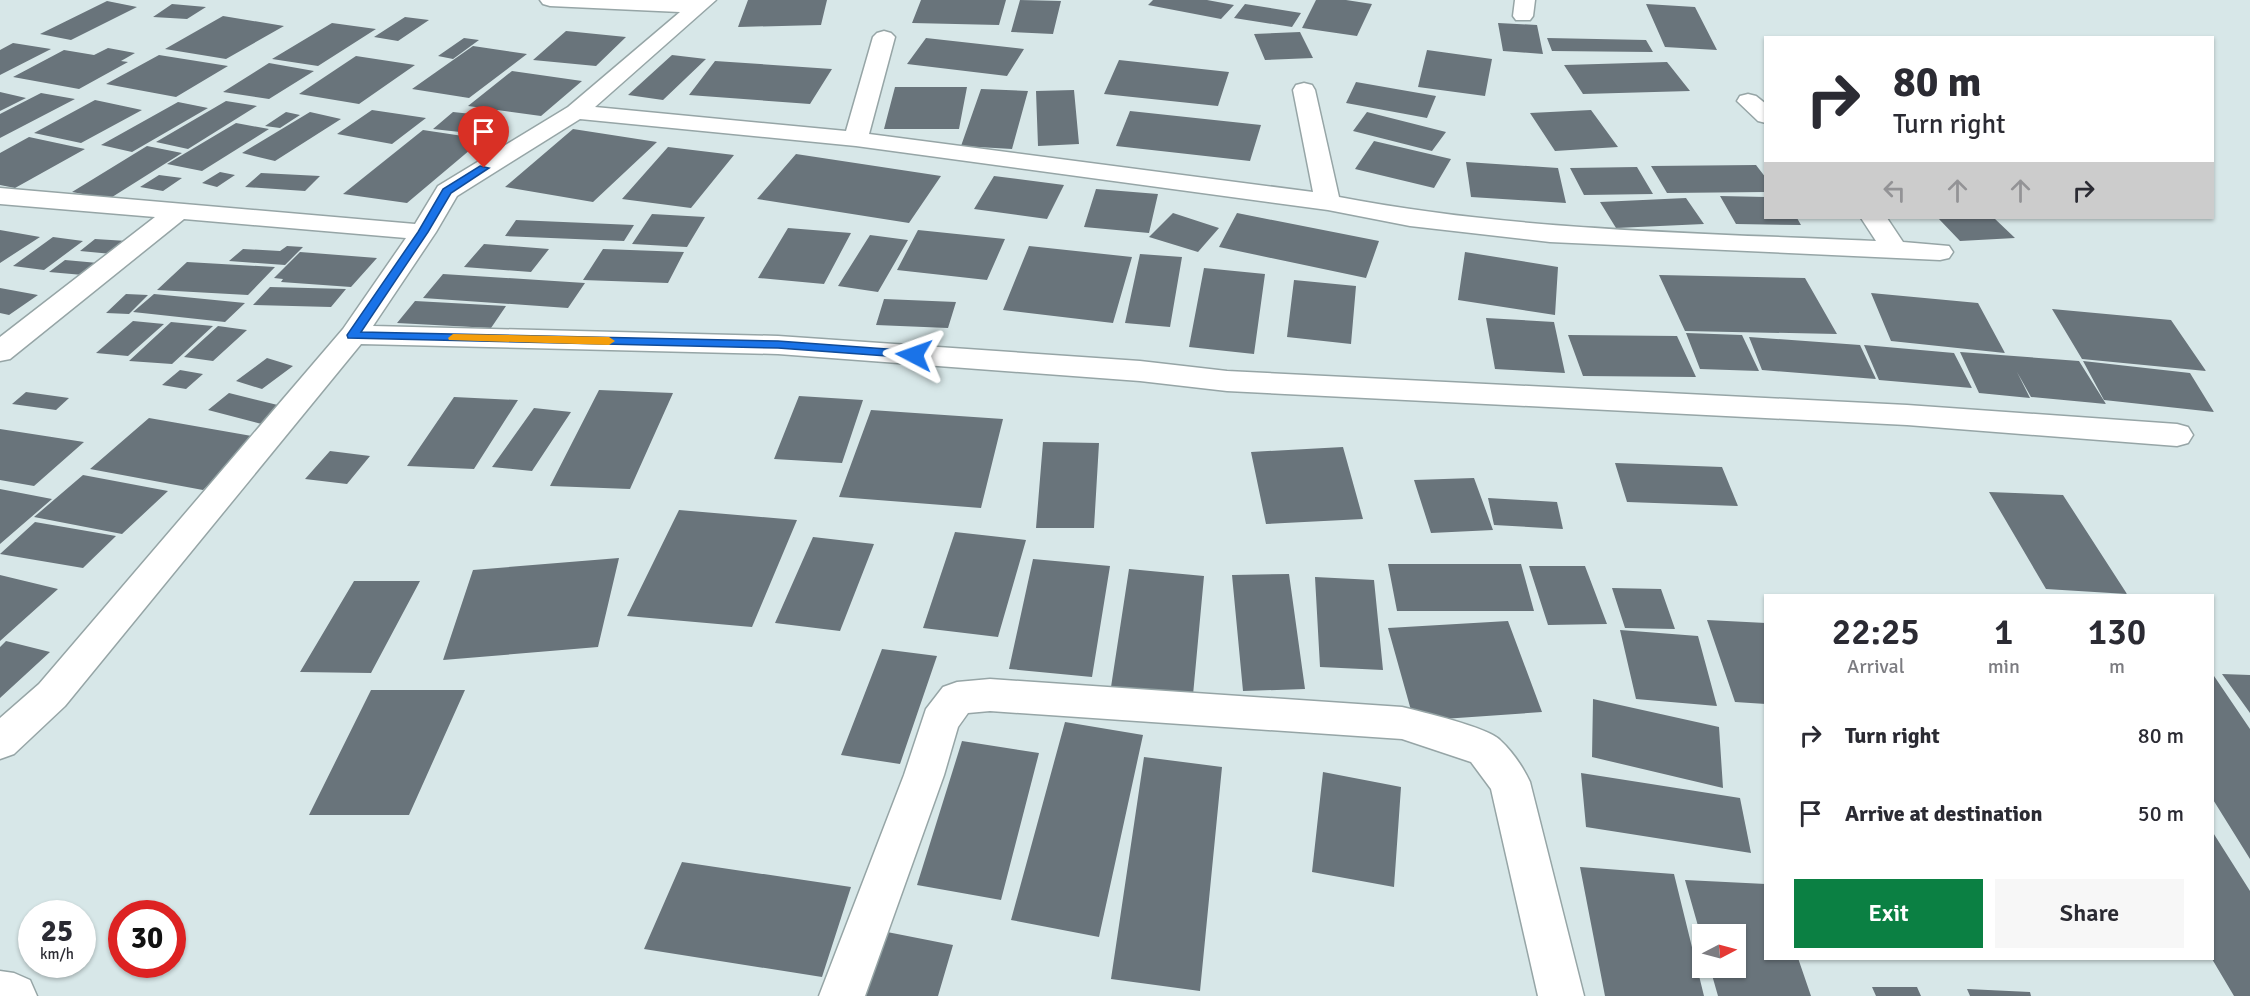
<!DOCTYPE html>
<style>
:root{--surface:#fff;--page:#f7f7f7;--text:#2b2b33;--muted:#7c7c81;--accent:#0b8043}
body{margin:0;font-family:Signika,sans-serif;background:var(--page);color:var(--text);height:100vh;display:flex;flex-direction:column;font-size:22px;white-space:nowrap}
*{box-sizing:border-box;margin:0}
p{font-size:20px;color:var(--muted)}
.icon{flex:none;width:33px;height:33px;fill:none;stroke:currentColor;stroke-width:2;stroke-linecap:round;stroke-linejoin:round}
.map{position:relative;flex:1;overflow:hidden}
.drawer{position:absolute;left:1764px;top:594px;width:450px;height:366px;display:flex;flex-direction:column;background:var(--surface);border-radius:0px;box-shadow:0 2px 4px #0004}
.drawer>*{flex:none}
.guide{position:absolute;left:1764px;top:36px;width:450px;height:183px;border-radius:0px;box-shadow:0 2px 4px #0004;background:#fff;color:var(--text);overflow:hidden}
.needle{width:39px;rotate:84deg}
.controls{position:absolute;left:1692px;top:924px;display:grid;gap:12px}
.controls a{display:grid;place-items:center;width:54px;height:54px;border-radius:0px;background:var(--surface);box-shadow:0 2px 4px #0004;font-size:30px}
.speed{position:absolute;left:18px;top:900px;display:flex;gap:12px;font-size:30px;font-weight:700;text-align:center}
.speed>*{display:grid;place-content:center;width:78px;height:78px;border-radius:50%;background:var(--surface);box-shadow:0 2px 4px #0004;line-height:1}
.speed small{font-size:15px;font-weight:400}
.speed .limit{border:9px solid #d22;background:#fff;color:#111}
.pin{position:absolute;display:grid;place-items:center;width:51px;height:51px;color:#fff;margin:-62px -26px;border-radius:50% 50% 50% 0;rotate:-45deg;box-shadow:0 0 6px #0007}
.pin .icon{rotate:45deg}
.me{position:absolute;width:66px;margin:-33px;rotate:274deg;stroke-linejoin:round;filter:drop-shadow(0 0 4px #0008)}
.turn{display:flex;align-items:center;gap:21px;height:126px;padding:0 30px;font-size:27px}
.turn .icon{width:78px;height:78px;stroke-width:2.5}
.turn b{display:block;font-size:42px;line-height:51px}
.lanes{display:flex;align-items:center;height:57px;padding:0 30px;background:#0003;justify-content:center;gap:30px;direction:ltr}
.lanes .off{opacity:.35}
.eta{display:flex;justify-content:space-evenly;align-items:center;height:102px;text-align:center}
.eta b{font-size:36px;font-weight:600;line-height:42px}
.action{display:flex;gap:12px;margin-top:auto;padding:12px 30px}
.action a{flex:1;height:69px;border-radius:0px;background:var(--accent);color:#fff;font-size:24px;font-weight:600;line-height:69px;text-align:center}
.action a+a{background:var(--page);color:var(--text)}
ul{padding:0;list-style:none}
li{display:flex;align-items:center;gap:18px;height:78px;padding:0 30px}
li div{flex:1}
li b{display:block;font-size:22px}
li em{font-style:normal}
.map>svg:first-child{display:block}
</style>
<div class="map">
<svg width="2250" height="996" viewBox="0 0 2250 996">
<rect width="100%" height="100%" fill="#d7e7e8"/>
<!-- building -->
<path fill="#69747b" d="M748 0H827L821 25 738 27Z
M921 0H1006L999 25 912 23Z
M1020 0 1061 1 1053 34 1011 32Z
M1153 0H1207L1234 5 1221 19 1148 5Z
M1316 0H1346L1372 4 1357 36 1302 28Z
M107 1 137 7 71 40 40 34Z
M172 4 206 7 187 19 153 17Z
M1245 4 1301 13 1292 27 1234 18Z
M1646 4 1695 7 1717 50 1665 47Z
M223 16 284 26 226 59 165 49Z
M405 17 429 20 398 41 374 37Z
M332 23 376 29 318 66 272 59Z
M1498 23 1537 25 1543 54 1503 51Z
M566 31 626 37 596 66 533 60Z
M1300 32 1313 58 1265 60 1254 34Z
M464 38 479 40 453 59 438 56Z
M926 38 1024 49 1007 76 907 64Z
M1547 38 1646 40 1653 52 1552 51Z
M13 43 51 49 0 75V50Z
M473 46 527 54 469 98 412 89Z
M108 48 135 53 121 61 128 62 79 89 13 77 64 50 94 55Z
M1427 50 1492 59 1485 96 1418 87Z
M159 55 228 66 176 97 106 84Z
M672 55 706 59 663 100 628 95Z
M356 56 415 65 359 104 299 94Z
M1119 60 1229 72 1218 106 1104 94Z
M715 61 832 69 810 104 689 95Z
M1667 62 1690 91 1583 94 1564 65Z
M269 63 314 71 269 99 223 92Z
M512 71 582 81 541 116 468 106Z
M1356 82 1436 96 1427 118 1346 103Z
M895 87H967L959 129H884Z
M981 89 1028 91 1012 149 961 146Z
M1074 90 1079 144 1038 146 1036 91Z
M0 92 26 98 0 111Z
M41 93 75 99 0 138V114Z
M95 100 142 110 81 143 34 133Z
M226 101 257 106 188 149 156 142Z
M178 102 208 108 132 152 101 145Z
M372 110 426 118 392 144 337 134Z
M1591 110 1618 147 1555 151 1530 113Z
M1130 111 1261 125 1250 161 1116 146Z
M286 112 300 115 280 128 265 126Z
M310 112 341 119 275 161 242 153Z
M453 112 500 117 491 125 507 127 496 136 433 129Z
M1367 112 1446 132 1432 151 1353 131Z
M236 123 269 129 202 171 167 164Z
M573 129 657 142 593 202 505 187Z
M423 130 483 139 407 203 343 194Z
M29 137 85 149 15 188 0 185V153Z
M1374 141 1451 159 1434 188 1355 169Z
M147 146 182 153 109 199 72 192Z
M668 147 734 155 691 208 622 199Z
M796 154 941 176 909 223 757 199Z
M1466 162 1558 168 1566 203 1471 197Z
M1756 165 1766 178V192L1667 193 1651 166Z
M1637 167 1653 194 1584 195 1570 168Z
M220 172 235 175 217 187 202 183Z
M261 173 320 176 305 191 245 187Z
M159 175 182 178 163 191 140 187Z
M994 176 1064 185 1047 219 974 209Z
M1096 189 1158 194 1149 233 1084 227Z
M1720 196 1766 197V218H1797L1801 225 1736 224Z
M1686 198 1704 224 1616 228 1600 202Z
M1173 213 1219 228 1198 252 1149 237Z
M1237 213 1379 241 1366 278 1219 247Z
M652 214 705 217 687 247 632 244Z
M1938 218H1994L2015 238 1960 241Z
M516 220 634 225 624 241 505 236Z
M788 228 851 233 824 284 758 278Z
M0 230 40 237 0 263Z
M918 230 1005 239 987 280 897 270Z
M870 235 908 240 878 292 838 286Z
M53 237 83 241 44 270 13 266Z
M95 239 127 241 112 254 80 251Z
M484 244 549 249 531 272 464 267Z
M287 246 303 247 285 265 229 261 243 249 280 251Z
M1029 246 1132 257 1113 323 1003 310Z
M603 249 684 252 668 283 583 280Z
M300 252 377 258 351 287 281 282 283 279 274 278Z
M1465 252 1558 267 1555 315 1458 300Z
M1140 254 1182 257 1170 327 1125 323Z
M65 260 98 263 83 275 49 272Z
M187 262 275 267 248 295 157 290Z
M1204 268 1265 274 1254 354 1189 347Z
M443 274 585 283 568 308 423 298Z
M1659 275 1805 278 1837 334 1685 331Z
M1294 280 1356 286 1351 344 1287 337Z
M270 287 346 289 331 307 253 305Z
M0 288 38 295 9 315 0 313Z
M1871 293 1978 303 2005 353 1891 341Z
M126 294 148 295 129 314 106 313Z
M154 294 245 303 225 322 133 312Z
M884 299 956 302 948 328 876 325Z
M415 301 506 306 491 328 397 323Z
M2052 309 2171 320 2206 371 2082 359Z
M1486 318 1554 322 1565 373 1495 369Z
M133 321 164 324 128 356 96 353Z
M171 322 213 326 172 364 129 361Z
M218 326 247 330 213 361 184 357Z
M1686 333 1742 335 1759 371 1700 369Z
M1568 335 1677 336 1696 377 1583 376Z
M1749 337 1860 345 1876 379 1762 370Z
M1864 345 1954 353 1972 388 1879 380Z
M1960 352 2079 361 2106 404 2031 397 2017 372 2030 398 1979 393Z
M267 358 293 366 262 389 236 381Z
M2083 361 2190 373 2214 412 2104 400Z
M180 370 203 374 186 389 162 385Z
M599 390 673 393 630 489 550 486Z
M26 392 69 398 56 410 12 404Z
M229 393 290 408 269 426 208 410Z
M799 396 863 400 842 463 774 459Z
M454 397 518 400 474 469 407 466Z
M534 408 571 412 532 471 492 467Z
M871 410 1003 419 981 508 839 497Z
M149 418 258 437 203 490 90 469Z
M0 429 84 442 34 486 0 480Z
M1043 442 1099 443 1094 528H1036Z
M1343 447 1363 519 1266 524 1251 452Z
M330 451 370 456 347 484 305 479Z
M1615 463 1722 467 1738 506 1627 502Z
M83 475 168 491 122 534 34 517Z
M1474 478 1493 530 1431 533 1414 480Z
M0 489 52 499 0 544Z
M1989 492 2063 495 2127 594 2046 589Z
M1488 498 1557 502 1563 529 1494 525Z
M679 510 797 520 752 627 627 616Z
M35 522 116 536 83 568 0 554Z
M955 532 1026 540 998 637 923 628Z
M813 537 874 544 840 631 775 623Z
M619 558 598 647 443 660 473 570Z
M1033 559 1110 566 1092 677 1009 669Z
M1388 564H1521L1534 611H1397Z
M1529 566H1585L1607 624 1548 625Z
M1129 569 1204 576 1193 695 1111 687Z
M1289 574 1305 689 1243 691 1232 575Z
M0 575 58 589 0 641Z
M1315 577 1374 580 1383 670 1320 667Z
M354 581H420L371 673 300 672Z
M1612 588 1661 589 1675 629 1625 628Z
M1707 620 1766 623V704L1735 702Z
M1508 621 1542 712 1414 721 1388 628Z
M1620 630 1698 636 1717 706 1636 699Z
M6 641 50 652 0 698V647Z
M882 649 937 656 900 764 841 755Z
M2212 673 2250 729V859L2212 798Z
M2222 674 2250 675V713Z
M371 690H465L409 815H309Z
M1593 699 1719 727 1723 788 1592 757Z
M1065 722 1143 735 1099 937 1011 920Z
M962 741 1039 753 1001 900 917 885Z
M1144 757 1222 767 1200 991 1111 979Z
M1323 772 1401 787 1394 887 1312 872Z
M1581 773 1740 798 1751 853 1586 827Z
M2212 831 2250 891V996H2234L2212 959Z
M682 862 851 887 822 977 644 949Z
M1580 867 1674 874 1704 996H1605Z
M1685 880 1766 884V958H1798L1811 996H1718L1710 968H1736V934H1702V940Z
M882 931 953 945 938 996H860Z
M1872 987H1917L1921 996H1876Z
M1967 989 2030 992 2031 996H1970Z"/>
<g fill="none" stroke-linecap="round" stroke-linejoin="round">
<defs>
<path id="minor" d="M540 0H716L595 107 846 131 873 37 877 33 884 31 891 33 895 37 869 134 1313 192 1293 90 1296 85 1304 83 1312 85 1315 90 1339 197C1516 231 1696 233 1876 241L1861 218H1887L1903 242 1949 246 1953 252 1949 258 1940 260 1550 242 1410 226 1328 210 856 146 580 119 457 196 436 232 373 326 778 336 1140 361 1227 371 1907 405 2177 424 2188 427 2193 435 2188 443 2177 446 1907 425 1227 391 1140 381 778 354 361 344 65 706 14 754 0 759V718L39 684 343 329 406 238 184 219 10 359 0 361V337L155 217 0 204V188L415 224 438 186 568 107 680 12 550 6 543 4Z
M1515 0H1535L1533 16 1530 20H1516L1513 16Z
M1748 94 1756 96 1766 104V123L1758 121 1737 101 1740 96Z
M990 679 1402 707C1422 712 1487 727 1500 740 1512 751 1523 767 1530 782L1584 996H1538L1491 789 1471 762 1402 739 990 711 968 713 958 727 944 775 865 996H819L904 775 926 709 943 687 957 682Z
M0 971 14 973 30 980 37 996H0Z"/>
</defs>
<!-- minor casing -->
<use href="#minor" stroke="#96a5a6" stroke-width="3"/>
<!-- minor -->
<use href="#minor" fill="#fff" fill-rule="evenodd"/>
</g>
<!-- route -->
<path fill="#1a73e8" stroke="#114b97" stroke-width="1.5" d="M480 166 489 168 451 193 428 232 361 332 778 341 914 351 920 355 914 358 778 348 348 338 347 335 418 232 443 189Z"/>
<!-- slow -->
<path fill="#f59e0b" d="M453 334 609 337 615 341 609 345 449 340 448 338Z"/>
</svg>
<div class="controls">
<a><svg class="needle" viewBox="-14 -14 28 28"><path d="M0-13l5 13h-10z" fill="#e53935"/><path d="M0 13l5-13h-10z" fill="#7c7c81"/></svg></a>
</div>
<div class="speed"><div>25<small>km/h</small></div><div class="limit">30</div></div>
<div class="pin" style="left:484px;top:168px;background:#d93025"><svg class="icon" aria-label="arrive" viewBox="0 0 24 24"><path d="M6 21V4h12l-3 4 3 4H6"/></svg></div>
<svg class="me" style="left:914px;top:355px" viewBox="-20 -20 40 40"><path d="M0-17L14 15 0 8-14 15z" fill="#1a73e8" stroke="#fff" stroke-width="4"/></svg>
<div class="guide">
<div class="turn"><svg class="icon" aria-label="right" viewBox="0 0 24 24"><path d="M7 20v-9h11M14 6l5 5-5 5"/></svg><div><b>80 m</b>Turn right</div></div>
<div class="lanes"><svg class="icon off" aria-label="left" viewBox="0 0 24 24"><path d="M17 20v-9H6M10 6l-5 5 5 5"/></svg><svg class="icon off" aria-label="ahead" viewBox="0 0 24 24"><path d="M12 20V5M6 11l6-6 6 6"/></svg><svg class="icon off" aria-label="ahead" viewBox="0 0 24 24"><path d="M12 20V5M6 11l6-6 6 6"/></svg><svg class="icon" aria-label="right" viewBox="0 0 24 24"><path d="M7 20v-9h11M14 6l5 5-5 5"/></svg></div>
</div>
<section class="drawer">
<div class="eta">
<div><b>22:25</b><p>Arrival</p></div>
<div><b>1</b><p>min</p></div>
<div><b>130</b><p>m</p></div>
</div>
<ul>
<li><svg class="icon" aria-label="right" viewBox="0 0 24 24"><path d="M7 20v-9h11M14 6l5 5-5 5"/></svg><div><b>Turn right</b></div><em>80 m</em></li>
<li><svg class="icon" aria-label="arrive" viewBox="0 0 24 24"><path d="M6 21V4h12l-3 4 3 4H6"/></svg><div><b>Arrive at destination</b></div><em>50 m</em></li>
</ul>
<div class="action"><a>Exit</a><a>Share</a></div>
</section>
</div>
